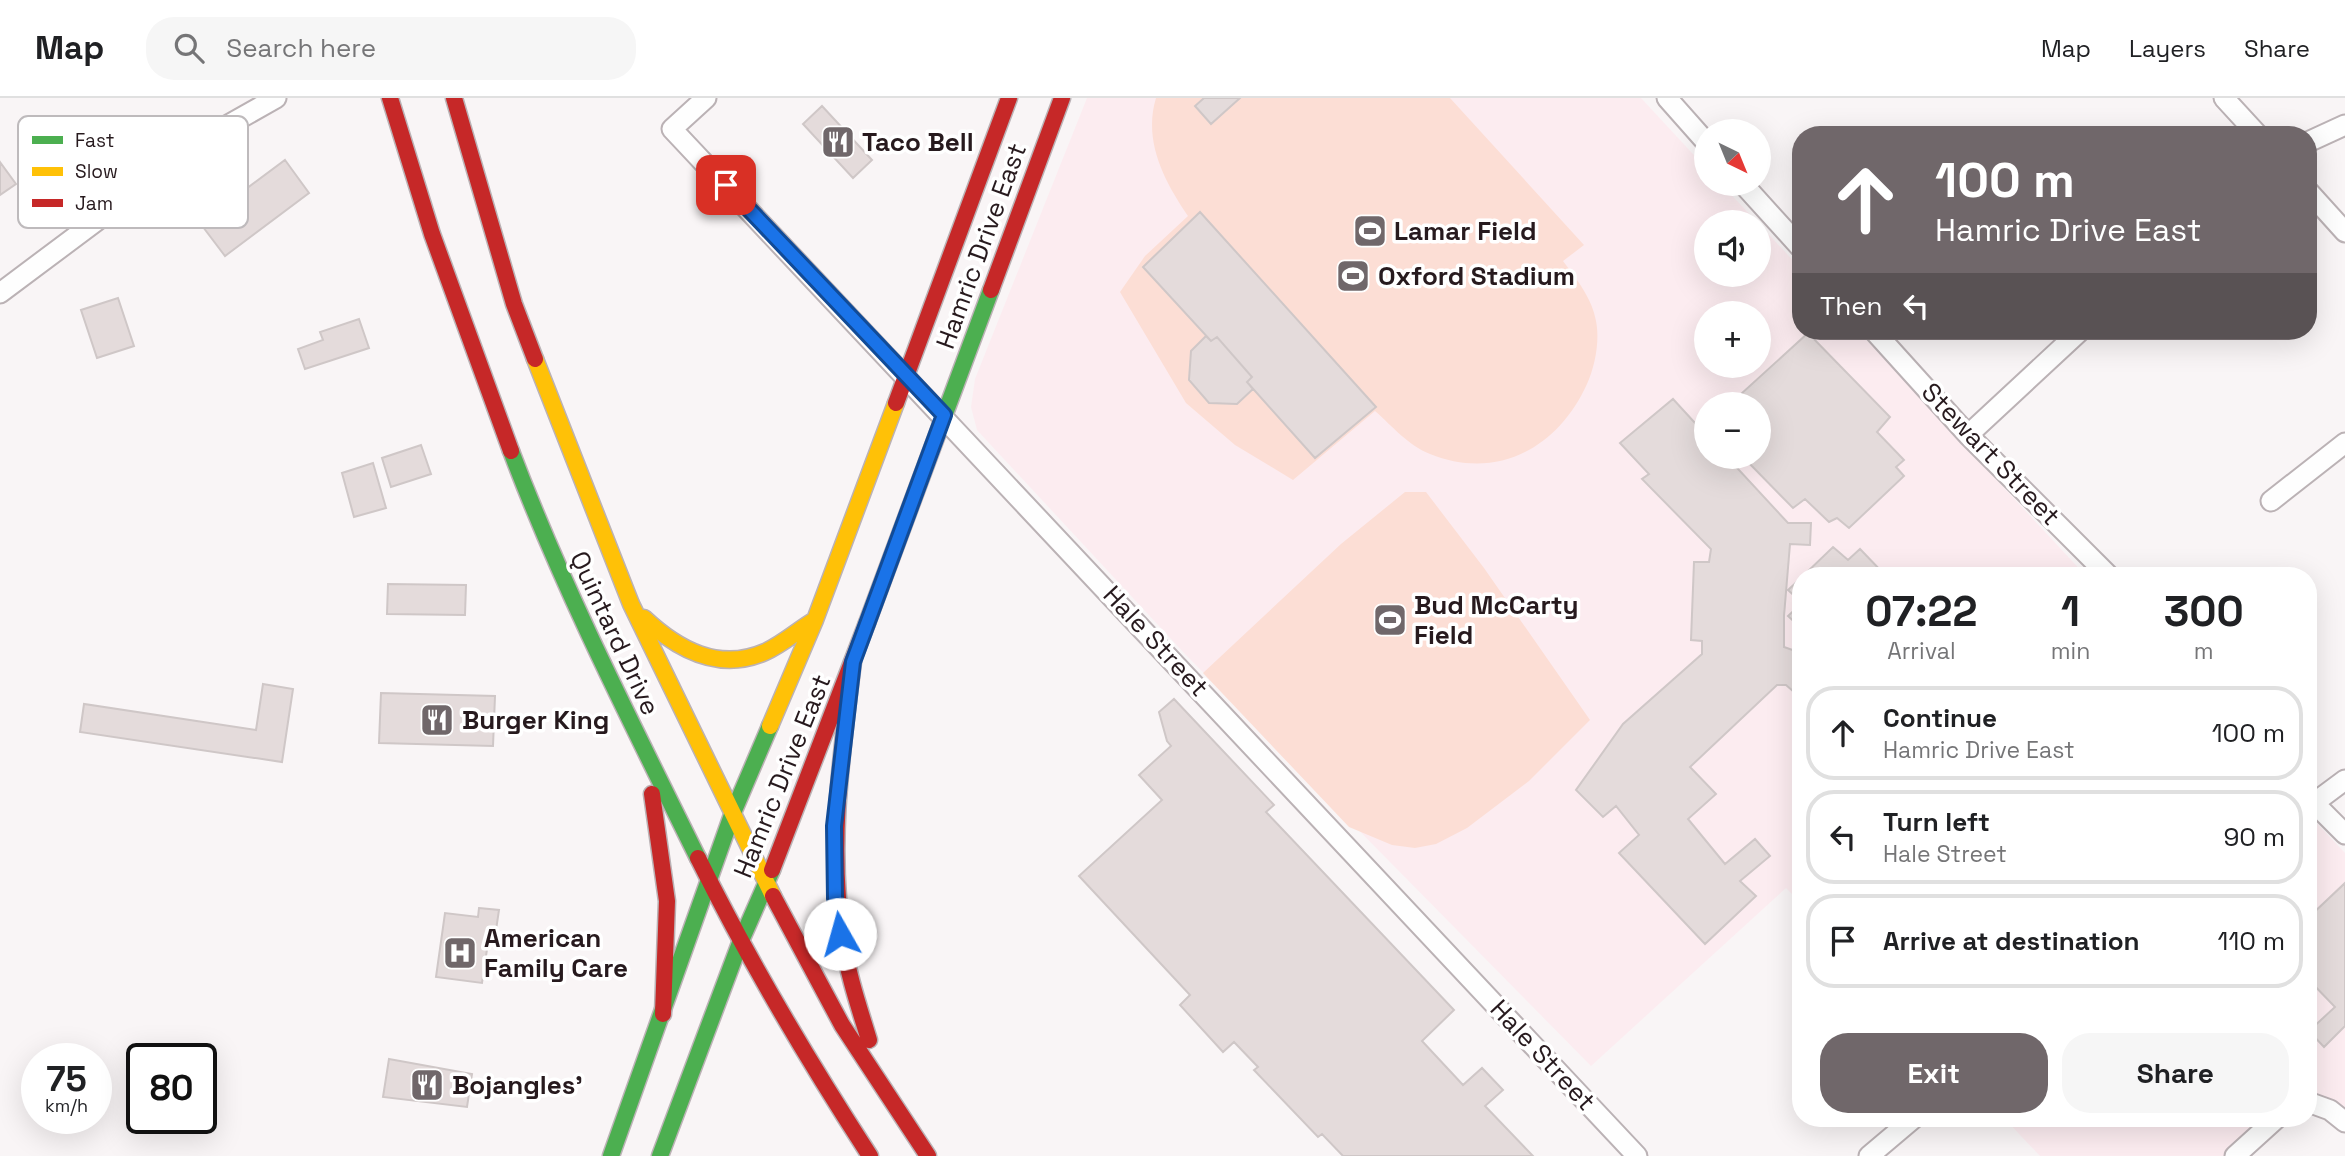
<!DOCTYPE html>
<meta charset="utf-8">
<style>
:root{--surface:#fff;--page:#f6f6f6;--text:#202124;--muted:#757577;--line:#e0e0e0;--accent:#70676a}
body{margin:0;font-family:"Space Grotesk",sans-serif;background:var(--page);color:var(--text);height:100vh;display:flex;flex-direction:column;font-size:26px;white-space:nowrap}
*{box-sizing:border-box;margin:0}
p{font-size:23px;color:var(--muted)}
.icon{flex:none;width:38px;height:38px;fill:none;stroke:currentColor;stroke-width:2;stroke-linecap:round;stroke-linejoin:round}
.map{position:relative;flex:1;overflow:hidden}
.details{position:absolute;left:1792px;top:469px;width:525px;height:560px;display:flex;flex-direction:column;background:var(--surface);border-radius:28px;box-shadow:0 7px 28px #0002}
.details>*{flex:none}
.top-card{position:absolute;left:1792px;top:28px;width:525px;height:214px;border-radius:28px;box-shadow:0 7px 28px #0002;background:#70676a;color:#fff;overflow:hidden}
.needle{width:46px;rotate:137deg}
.controls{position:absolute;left:1694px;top:21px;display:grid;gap:14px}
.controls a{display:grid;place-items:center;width:77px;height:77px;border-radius:50%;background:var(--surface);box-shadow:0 7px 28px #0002;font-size:35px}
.speed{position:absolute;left:21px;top:945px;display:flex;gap:14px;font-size:35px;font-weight:700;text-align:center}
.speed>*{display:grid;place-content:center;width:91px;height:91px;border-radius:50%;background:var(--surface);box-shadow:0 7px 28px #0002;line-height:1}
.speed small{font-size:18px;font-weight:400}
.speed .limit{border:4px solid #111;border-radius:10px;background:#fff;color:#111}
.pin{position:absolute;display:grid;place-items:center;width:60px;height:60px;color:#fff;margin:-30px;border-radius:14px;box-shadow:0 4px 10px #0006}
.me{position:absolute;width:77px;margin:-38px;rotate:353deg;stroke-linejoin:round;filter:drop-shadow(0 0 5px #0008)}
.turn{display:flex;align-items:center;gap:24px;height:147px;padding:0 28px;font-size:32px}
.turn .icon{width:91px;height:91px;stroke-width:2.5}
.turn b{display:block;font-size:49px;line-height:60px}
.then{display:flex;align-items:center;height:66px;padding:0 28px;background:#0003;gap:14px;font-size:26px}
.eta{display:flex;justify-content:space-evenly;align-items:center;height:119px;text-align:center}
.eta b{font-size:42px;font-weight:800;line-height:49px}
.cta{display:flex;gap:14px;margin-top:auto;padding:14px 28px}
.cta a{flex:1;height:80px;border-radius:28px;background:var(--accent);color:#fff;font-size:28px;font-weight:800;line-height:80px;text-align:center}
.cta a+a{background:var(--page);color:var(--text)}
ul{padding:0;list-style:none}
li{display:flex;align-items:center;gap:21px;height:94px;margin:0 14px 10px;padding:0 14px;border:4px solid var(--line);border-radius:28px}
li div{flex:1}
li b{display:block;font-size:26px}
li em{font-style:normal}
header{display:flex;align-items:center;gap:42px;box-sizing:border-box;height:98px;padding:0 35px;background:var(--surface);border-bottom:2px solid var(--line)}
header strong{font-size:33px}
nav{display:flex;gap:38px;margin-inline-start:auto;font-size:24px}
.search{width:490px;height:63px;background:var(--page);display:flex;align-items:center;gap:18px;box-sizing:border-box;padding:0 24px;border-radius:28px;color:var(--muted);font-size:26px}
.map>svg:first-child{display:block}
</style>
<header>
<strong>Map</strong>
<div class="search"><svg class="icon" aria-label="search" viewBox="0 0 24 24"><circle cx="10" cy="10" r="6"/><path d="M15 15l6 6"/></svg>Search here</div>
<nav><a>Map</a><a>Layers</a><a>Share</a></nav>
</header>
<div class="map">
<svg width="2345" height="1058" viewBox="0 0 2345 1058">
<rect width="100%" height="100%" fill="#f9f5f6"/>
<!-- built -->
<path fill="#fcecf0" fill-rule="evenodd" d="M1087 0H1641L1706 70V86H1721L1757 124H1706V177H1759V126L1801 171V233H1858L2086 478H1801V805L1786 790 1591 968 1185 556 977 332 971 309 975 281ZM1706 215H1759V268H1706ZM1706 306H1759V359H1706Z
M2308 716 2345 755V1030L2308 1012Z
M2004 1020H2275L2237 1058H2040Z"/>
<!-- green -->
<path fill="#fcded5" d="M1156 0H1450L1584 147 1563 163C1577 182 1592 200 1596 223 1600 243 1595 268 1587 286 1558 350 1497 383 1430 356 1409 348 1392 328 1375 313L1293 382 1235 347 1186 305 1120 194 1145 158 1188 118C1164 83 1143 43 1156 0Z
M1405 394H1426L1484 470 1590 622 1529 683 1467 730 1436 746 1415 750 1392 747 1349 729 1203 575 1341 446Z"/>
<!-- building -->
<path fill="#e4dbdb" stroke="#cfc7c7" stroke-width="2" d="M1204 0H1240L1211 26 1195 8Z
M822 8 872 62 853 80 803 26Z
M285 62 309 95 225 158 200 125Z
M0 64 16 86 0 97Z
M1200 114 1376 309 1315 360 1247 284 1252 279 1217 239 1211 243 1143 169Z
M118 200 134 248 97 260 81 212Z
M359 221 369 250 305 271 298 251 323 242 320 234Z
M1808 235 1890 319 1877 334 1904 362 1896 369 1904 378 1849 430 1837 420 1829 424 1805 401 1793 410 1743 359H1759V306H1730Z
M1206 238 1211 243 1217 239 1252 279 1247 284 1253 291 1237 306 1209 305 1189 282 1191 253Z
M1673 301 1706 337V359H1727L1788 425H1811L1810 447 1790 446 1784 518V549L1801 555V600L1786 587H1777L1690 669 1716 696 1688 721 1725 766 1755 741 1770 758 1740 783 1756 798 1705 846 1619 755 1639 737 1616 708 1603 719 1576 692 1623 626 1702 556V543L1691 542 1694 464H1709L1711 451 1642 381 1649 376 1620 345Z
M421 347 431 376 391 389 382 360Z
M373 365 386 410 354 419 342 375Z
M1833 449 1848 462 1860 451 1886 478H1803Z
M1801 480V504L1788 492Z
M388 486 466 487 465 517 387 516Z
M1801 506V530L1788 518Z
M263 586 293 591 282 664 80 634 84 606 256 632Z
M381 595 495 598 493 648 379 645Z
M1174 601 1274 707 1266 714 1454 912 1422 943 1463 987 1482 970 1503 992 1485 1008 1533 1058H1343L1322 1036 1318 1039 1254 972 1258 969 1234 944 1223 954 1180 907 1190 897 1079 778 1162 702 1139 677 1171 648 1167 643 1159 614Z
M2345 785V928L2324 949 2309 933 2335 909 2308 881V820Z
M479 810 499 812 496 832 490 831 482 885 436 879 445 815 478 819Z
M389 961 472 976 467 1009 383 999Z"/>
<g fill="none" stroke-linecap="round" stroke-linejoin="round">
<defs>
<path id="street" d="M706 0 672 31 1637 1058
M1667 0 1706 44
M2224 0 2258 37
M2308 44 2345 27
M1743 86 1801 150
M2308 93 2345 134
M0 195 214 35 276 0
M1874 233 1968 337 2109 478
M1968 337 2080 233
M2271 403 2345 345
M2308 699 2345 736
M2314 705 2345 682
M2308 1004 2330 1012 2345 1024
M1869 1058 1914 1020
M2235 1058 2277 1020"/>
<path id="fast" d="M511 353C564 493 632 626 698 760
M867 525 991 192
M611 1058 732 717 770 628
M660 1058 740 845 772 772"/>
<path id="slow" d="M535 261 631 506 773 798
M644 520C678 552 719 574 765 554 783 546 798 532 815 522
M770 628 815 522 896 305"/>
<path id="jam" d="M390 0 432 136 511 353
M454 0 514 206 535 261
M991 192 1062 0
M896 305 1009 0
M853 564C841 657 828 750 843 843 848 877 859 909 869 942
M652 696 667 803 663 916
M698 760C749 863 807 961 870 1058
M772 772 867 525
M773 798 842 927 928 1058"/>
</defs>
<!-- street casing -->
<use href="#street" stroke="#bbb2b5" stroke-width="23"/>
<!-- fast casing -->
<use href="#fast" stroke="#bbb2b5" stroke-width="19"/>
<!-- slow casing -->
<use href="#slow" stroke="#bbb2b5" stroke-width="19"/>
<!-- jam casing -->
<use href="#jam" stroke="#bbb2b5" stroke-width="19"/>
<!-- street -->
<use href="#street" stroke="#fefefe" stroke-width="19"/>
<!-- fast -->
<use href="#fast" stroke="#4caf50" stroke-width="16"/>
<!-- slow -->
<use href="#slow" stroke="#ffc107" stroke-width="16"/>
<!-- jam -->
<use href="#jam" stroke="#c62828" stroke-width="16"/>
</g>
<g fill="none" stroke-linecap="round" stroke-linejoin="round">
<defs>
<path id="route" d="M726 87 944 317 853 564 834 728 835 800 840 836"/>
</defs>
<!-- route casing -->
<use href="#route" stroke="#114b97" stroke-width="18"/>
<!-- route -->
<use href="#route" stroke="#1a73e8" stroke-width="12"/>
</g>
<!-- icons -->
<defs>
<symbol id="restaurant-square" viewBox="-11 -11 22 22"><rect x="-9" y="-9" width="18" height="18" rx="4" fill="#70676a" stroke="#fff"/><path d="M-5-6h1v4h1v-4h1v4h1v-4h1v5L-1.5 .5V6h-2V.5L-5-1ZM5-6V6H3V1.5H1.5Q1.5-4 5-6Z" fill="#fff"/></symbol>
<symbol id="stadium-square" viewBox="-11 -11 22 22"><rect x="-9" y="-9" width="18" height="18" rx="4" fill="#70676a" stroke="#fff"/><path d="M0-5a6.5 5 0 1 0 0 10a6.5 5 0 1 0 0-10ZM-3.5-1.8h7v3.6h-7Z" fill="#fff"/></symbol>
<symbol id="hospital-square" viewBox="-11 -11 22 22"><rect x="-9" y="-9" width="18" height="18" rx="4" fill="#70676a" stroke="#fff"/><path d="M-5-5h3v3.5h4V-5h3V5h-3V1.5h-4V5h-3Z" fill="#fff"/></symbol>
</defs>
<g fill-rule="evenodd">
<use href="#restaurant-square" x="819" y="25" width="38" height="38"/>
<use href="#stadium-square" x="1351" y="114" width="38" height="38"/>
<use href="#stadium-square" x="1334" y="159" width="38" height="38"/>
<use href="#stadium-square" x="1371" y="503" width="38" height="38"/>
<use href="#restaurant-square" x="418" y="603" width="38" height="38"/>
<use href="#hospital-square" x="441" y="836" width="38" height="38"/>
<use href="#restaurant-square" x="408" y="968" width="38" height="38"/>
</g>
<g text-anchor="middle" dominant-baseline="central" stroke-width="7" stroke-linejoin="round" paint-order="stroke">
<!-- poi labels -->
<g font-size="26" font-weight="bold" fill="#271a1e" stroke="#fff" text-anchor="start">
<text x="862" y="44">Taco Bell</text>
<text x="1394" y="133">Lamar Field</text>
<text x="1378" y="178">Oxford Stadium</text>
<text x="1414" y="507">Bud McCarty<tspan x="1414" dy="30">Field</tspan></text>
<text x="462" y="622">Burger King</text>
<text x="484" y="840">American<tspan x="484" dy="30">Family Care</tspan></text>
<text x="452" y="987">Bojangles'</text>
</g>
<!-- street labels -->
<g font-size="26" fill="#271a1e" stroke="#fff">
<text transform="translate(981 148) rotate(-70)">Hamric Drive East</text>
<text transform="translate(1991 356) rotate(46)">Stewart Street</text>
<text transform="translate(615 535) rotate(65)">Quintard Drive</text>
<text transform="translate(1156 543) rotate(47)">Hale Street</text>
<text transform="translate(782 678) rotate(-68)">Hamric Drive East</text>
<text transform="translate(1543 957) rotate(47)">Hale Street</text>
</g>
</g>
<!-- legend -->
<rect x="18" y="18" width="230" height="112" rx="10" fill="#fff" stroke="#bebabc" stroke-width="2"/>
<rect x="32" y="38" width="31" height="8" fill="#4caf50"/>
<rect x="32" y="69" width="31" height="9" fill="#ffc107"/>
<rect x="32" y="101" width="31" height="8" fill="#c62828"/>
<g font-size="19" fill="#271a1e">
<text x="75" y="49">Fast</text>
<text x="75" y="80">Slow</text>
<text x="75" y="112">Jam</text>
</g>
</svg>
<div class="controls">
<a><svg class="needle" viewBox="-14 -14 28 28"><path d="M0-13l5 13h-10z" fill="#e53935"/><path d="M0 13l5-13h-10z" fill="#757577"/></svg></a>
<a><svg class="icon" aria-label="sound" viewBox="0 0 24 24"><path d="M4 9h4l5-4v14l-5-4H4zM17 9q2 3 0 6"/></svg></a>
<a>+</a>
<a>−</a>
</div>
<div class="speed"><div>75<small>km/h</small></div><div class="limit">80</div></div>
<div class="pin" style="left:726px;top:87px;background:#d93025"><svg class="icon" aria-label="arrive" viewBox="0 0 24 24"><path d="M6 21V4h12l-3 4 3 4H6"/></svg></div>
<svg class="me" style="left:840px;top:836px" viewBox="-20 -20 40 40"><circle r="19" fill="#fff"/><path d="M0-13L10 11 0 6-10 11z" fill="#1a73e8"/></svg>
<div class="top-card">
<div class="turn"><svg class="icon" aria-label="ahead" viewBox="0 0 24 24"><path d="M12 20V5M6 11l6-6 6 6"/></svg><div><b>100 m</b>Hamric Drive East</div></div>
<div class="then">Then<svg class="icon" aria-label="left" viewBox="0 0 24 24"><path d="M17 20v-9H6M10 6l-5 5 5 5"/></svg></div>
</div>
<section class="details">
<div class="eta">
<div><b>07:22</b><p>Arrival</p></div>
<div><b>1</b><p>min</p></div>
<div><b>300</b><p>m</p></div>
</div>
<ul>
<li><svg class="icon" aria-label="ahead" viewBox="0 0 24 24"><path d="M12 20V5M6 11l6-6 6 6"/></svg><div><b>Continue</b><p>Hamric Drive East</p></div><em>100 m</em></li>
<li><svg class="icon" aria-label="left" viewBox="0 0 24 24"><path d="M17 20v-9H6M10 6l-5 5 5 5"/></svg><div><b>Turn left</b><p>Hale Street</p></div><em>90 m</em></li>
<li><svg class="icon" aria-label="arrive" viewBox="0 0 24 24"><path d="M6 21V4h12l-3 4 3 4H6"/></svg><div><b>Arrive at destination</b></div><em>110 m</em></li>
</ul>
<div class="cta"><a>Exit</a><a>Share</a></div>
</section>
</div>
